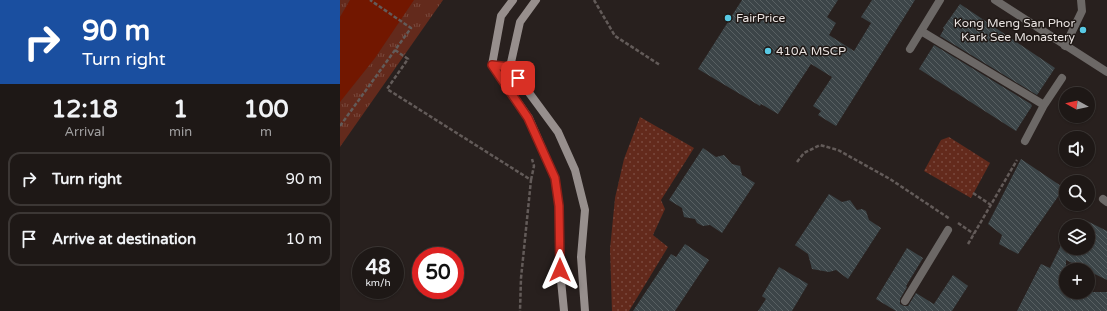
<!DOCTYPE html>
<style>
:root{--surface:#1e1816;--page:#2b2523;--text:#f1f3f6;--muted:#a1a0a1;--line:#3c3735}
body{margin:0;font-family:"Varela Round",sans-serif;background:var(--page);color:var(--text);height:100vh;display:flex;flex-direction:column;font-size:15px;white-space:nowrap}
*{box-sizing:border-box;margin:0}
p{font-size:13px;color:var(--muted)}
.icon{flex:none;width:22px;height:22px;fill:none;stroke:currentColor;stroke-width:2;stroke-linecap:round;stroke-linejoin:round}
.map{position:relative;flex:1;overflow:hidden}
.panel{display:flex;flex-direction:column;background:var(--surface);width:340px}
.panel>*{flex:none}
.guide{background:#1a4fa0;color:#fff;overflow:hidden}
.needle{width:26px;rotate:278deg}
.buttons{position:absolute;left:719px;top:87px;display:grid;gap:8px}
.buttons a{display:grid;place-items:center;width:36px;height:36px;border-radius:50%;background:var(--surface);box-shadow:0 1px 3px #0004,0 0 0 1px var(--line);font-size:20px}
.speed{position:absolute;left:12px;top:247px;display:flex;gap:8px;font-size:20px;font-weight:700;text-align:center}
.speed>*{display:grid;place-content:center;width:52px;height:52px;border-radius:50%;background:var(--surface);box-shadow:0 1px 3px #0004,0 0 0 1px var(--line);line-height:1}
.speed small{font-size:10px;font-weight:400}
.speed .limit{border:6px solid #d22;background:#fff;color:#111}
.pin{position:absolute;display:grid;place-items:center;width:34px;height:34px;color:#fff;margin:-17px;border-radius:8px;box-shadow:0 2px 6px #0006}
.me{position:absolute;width:44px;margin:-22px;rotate:0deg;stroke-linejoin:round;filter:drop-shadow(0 0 3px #0008)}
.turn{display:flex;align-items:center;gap:14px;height:84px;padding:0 16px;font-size:18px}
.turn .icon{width:52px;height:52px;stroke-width:2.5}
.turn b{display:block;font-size:28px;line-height:34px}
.eta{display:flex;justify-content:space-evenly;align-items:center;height:68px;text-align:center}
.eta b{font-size:24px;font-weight:800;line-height:28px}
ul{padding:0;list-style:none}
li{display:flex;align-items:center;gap:12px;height:54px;margin:0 8px 6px;padding:0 8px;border:2px solid var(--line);border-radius:12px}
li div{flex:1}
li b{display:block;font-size:15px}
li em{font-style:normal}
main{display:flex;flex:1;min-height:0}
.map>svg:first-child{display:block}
</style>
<main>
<section class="panel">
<div class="guide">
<div class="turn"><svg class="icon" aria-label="right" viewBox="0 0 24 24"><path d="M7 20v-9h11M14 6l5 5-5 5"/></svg><div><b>90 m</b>Turn right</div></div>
</div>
<div class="eta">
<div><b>12:18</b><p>Arrival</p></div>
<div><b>1</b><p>min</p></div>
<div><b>100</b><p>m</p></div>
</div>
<ul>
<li><svg class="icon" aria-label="right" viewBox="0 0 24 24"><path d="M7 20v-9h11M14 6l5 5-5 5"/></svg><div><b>Turn right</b></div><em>90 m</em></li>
<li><svg class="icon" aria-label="arrive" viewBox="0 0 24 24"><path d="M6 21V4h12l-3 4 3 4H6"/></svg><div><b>Arrive at destination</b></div><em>10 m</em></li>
</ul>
</section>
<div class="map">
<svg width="767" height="311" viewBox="0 0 767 311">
<defs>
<pattern id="grass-dots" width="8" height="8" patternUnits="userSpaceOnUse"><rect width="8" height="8" fill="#632a1c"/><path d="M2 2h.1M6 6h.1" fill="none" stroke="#79493d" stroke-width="1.8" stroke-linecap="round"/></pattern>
<pattern id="park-tufts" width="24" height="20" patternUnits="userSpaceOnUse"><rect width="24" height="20" fill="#632a1c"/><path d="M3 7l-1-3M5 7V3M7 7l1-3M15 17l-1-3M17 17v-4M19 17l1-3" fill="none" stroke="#79493d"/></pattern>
<pattern id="building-back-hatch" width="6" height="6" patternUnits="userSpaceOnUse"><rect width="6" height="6" fill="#3c4548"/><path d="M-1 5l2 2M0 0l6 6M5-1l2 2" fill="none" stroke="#586062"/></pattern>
</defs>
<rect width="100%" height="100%" fill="#28201e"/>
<!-- grass -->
<path fill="url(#grass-dots)" d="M300 117 354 148 321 200 325 209 313 235 328 247 289 311H272L270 249 275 198 284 159Z
M609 137 650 163 631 198 584 171 601 140Z"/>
<!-- park -->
<path fill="url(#park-tufts)" d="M0 0H103L0 147Z"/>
<!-- water -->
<path fill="#721700" d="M10 0H74L35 58 0 102V17Z"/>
<!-- building -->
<path fill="url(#building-back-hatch)" d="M402 0H498L487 17 496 23 489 35 514 51 531 23 521 17 532 0H575L496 126 478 115 481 111 473 106 492 77 471 64 438 114 421 104 420 106 358 69Z
M620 4 715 68 697 95 600 36 604 29 603 28Z
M594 45 691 104 692 106 676 131 579 69Z
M363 148 376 157 384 155 392 164 400 166 402 175 415 183 382 233 370 225 363 226 357 223 355 219 344 217 342 208 329 200Z
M681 159 724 188 678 254 659 244 662 235 648 224Z
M489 194 502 202 510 200 517 210 522 209 526 211 529 220 541 228 508 279 496 270 489 272 472 269 468 254 455 245Z
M743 219 767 231V280L726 260V292H767V311H677L701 264 710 268 726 235V253L728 248H748V226H740Z
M345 244 369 260 335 311H293L331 254 336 257Z
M567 248 583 258 566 286 567 287 560 299V304L564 306H568L576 293 605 311H556L536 299Z
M439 267 468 284 452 311H418L426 299 422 296Z
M613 275 628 286 612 311H605L594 304Z"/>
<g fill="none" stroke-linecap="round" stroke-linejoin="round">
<!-- path -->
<path stroke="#635b59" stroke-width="2.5" stroke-dasharray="4 2" stroke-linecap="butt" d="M254 0 275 36 320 65
M55 50 68 59 47 89 191 180 181 278 180 311
M0 126 71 28 30 0
M457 162 464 153 480 145 498 150 550 179 610 219
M191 180 194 166 192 159
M633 193 651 205
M618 223 634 234
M628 244 677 160"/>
<!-- service -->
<path stroke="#6c6866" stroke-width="8" d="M581 31 704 105
M725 46 742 11 741 0
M570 49 600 0
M152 65 170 67
M685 141 704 105 722 78
M565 301 608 230"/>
<!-- minor -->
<path stroke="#6c6866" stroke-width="8" d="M655 0 767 72
M763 199 767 202"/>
<!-- secondary -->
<path stroke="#978f8d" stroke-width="8" d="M173 0 161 16 152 65 189 118 215 178 219 206 220 270 224 311
M196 0 180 22 170 67 218 132 235 170 245 210 241 257 245 311"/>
</g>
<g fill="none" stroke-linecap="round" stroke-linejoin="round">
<defs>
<path id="route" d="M178 78 170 67 152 65 188 118 215 178 219 206 220 270"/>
</defs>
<!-- route casing -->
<use href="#route" stroke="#8d1f18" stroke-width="10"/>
<!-- route -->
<use href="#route" stroke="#d93025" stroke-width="7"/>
</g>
<!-- markers -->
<g fill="#58c9e4" stroke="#1e1714" stroke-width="1.5">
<circle cx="388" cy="18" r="4"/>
<circle cx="743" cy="30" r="4"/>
<circle cx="428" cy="51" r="4"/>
</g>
<g text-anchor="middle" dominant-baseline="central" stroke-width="3" stroke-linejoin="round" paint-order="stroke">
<!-- poi labels -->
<g font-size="12" fill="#e9e3e1" stroke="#1e1714" text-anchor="start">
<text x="396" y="18">FairPrice</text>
<text x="735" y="23" text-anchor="end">Kong Meng San Phor<tspan x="735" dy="14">Kark See Monastery</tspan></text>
<text x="436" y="51">410A MSCP</text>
</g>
</g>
</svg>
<div class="buttons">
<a><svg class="needle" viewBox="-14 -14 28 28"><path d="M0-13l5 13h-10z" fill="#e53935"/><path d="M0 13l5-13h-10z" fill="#a1a0a1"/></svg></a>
<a><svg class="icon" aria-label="sound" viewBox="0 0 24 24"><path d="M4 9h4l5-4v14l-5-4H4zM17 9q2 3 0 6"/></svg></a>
<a><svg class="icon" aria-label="search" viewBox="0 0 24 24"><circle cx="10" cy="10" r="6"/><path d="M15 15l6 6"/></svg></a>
<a><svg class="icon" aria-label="layers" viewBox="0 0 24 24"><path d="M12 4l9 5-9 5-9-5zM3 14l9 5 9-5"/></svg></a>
<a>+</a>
</div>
<div class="speed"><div>48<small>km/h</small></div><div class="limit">50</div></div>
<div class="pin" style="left:178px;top:78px;background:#d93025"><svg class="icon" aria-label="arrive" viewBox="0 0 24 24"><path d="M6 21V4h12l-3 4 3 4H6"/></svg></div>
<svg class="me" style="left:220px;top:270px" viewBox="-20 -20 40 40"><path d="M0-17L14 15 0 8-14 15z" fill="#d93025" stroke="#fff" stroke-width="4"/></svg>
</div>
</main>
